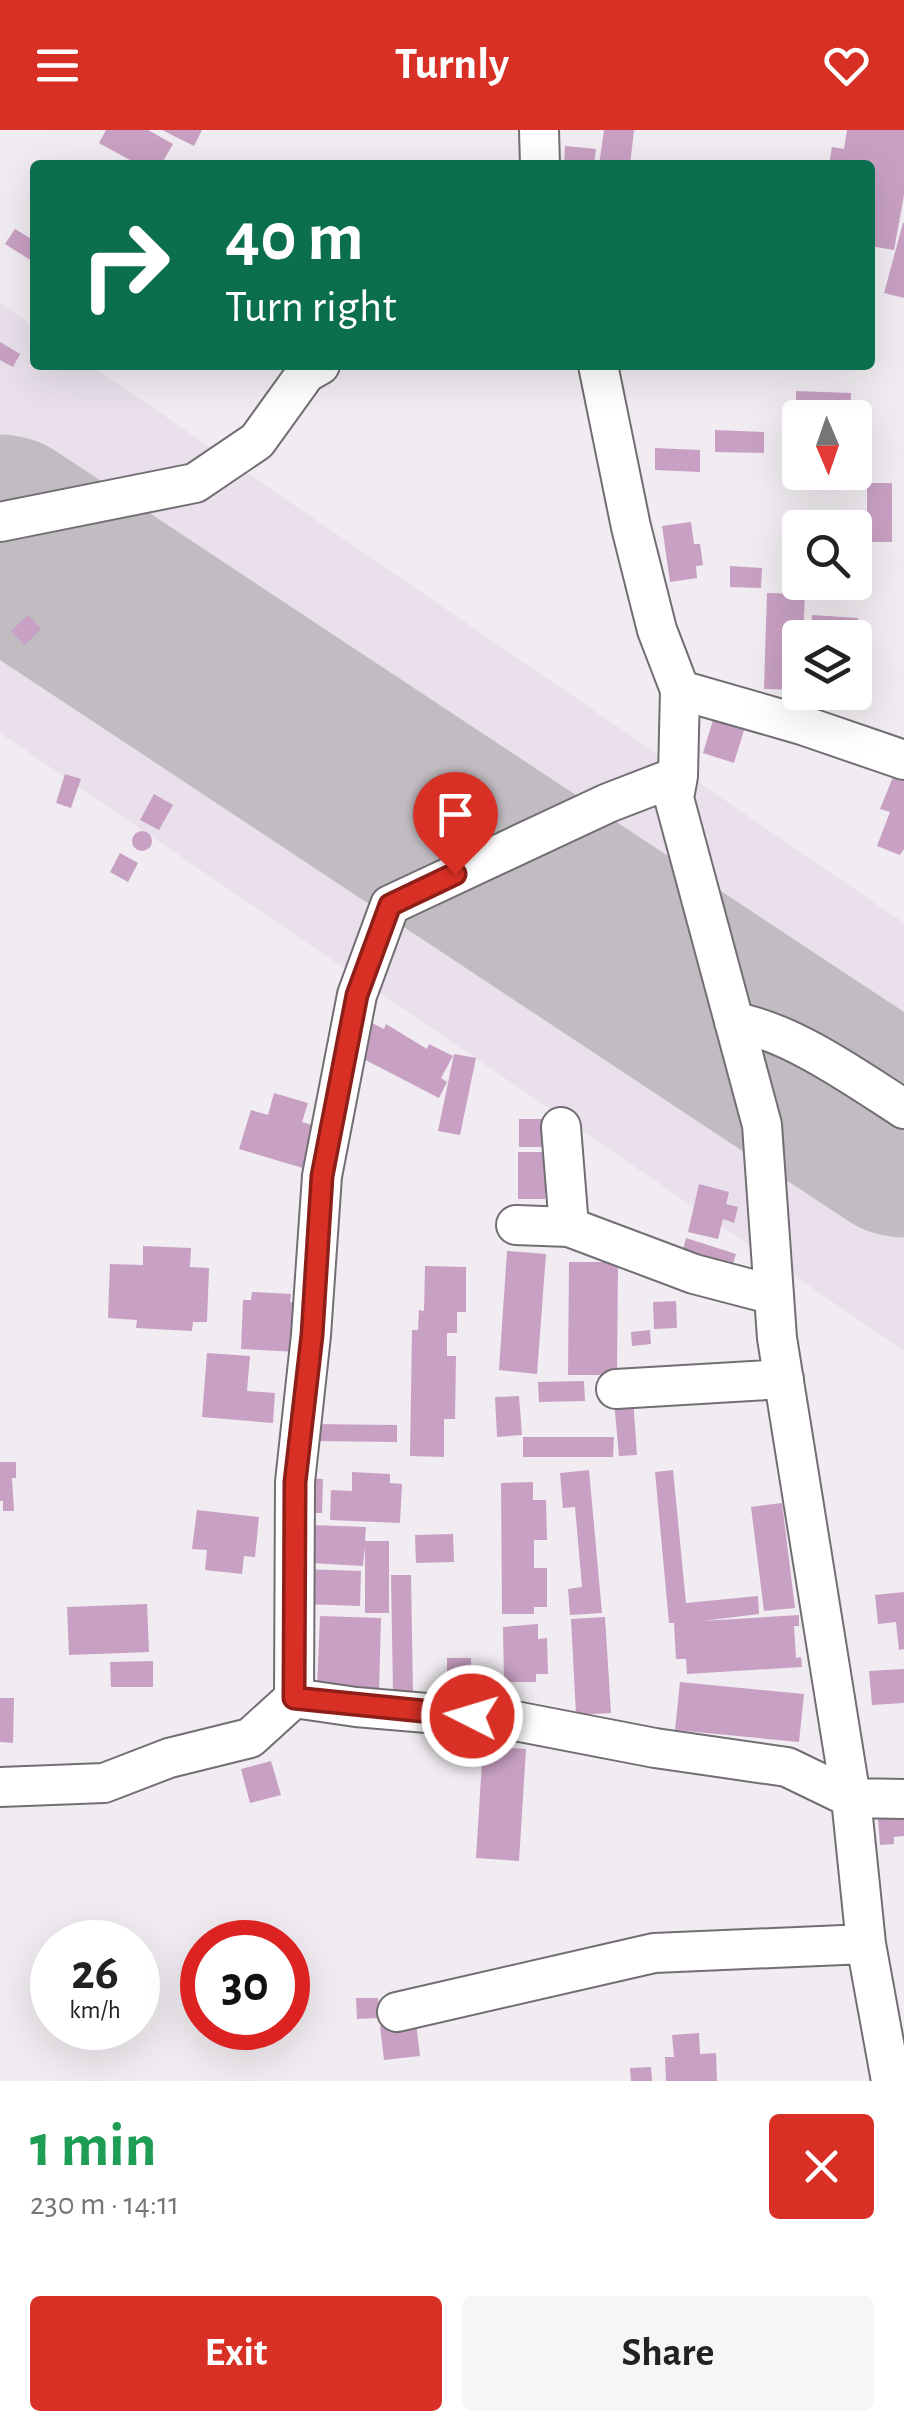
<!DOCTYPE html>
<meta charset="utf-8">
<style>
:root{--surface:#fff;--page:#f6f6f6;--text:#222;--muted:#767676;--accent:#d93025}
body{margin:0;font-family:"Alegreya Sans",sans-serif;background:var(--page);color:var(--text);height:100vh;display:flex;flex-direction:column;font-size:38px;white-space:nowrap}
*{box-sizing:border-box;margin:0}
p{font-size:32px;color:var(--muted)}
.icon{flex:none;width:55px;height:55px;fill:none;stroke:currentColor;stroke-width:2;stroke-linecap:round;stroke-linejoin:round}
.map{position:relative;height:1951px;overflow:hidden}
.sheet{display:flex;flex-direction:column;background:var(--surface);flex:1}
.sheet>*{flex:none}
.top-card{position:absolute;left:30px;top:30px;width:845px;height:210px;border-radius:10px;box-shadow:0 10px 40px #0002;background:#0b6e4f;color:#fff;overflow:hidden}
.needle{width:65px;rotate:178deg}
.buttons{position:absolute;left:782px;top:270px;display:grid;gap:20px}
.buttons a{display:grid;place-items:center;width:90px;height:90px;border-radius:10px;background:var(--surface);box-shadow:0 10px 40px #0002;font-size:50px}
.speed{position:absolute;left:30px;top:1790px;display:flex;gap:20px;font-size:50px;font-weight:700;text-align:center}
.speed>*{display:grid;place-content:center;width:130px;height:130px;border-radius:50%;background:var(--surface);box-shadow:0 10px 40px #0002;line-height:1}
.speed small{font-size:25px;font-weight:400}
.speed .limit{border:15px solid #d22;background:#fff;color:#111}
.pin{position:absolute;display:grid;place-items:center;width:85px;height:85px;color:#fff;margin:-102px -42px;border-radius:50% 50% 50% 0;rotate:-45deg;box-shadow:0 0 10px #0007}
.pin .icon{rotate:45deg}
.me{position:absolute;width:110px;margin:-55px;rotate:275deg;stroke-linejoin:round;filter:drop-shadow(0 0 8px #0008)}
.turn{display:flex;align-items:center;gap:35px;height:210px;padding:0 30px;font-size:45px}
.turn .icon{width:130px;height:130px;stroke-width:2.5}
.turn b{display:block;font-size:70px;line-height:85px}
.round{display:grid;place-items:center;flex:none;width:105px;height:105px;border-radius:10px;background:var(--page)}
.summary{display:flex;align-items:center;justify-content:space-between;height:170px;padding:0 30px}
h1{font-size:60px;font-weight:700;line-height:75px;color:#1e9e55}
.cta{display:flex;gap:20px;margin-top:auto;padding:20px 30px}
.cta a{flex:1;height:115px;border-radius:10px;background:var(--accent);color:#fff;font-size:40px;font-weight:700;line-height:115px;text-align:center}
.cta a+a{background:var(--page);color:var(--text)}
header{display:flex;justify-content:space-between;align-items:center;height:130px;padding:0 30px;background:var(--accent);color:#fff;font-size:45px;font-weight:700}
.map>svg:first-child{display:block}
</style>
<header><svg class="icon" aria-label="menu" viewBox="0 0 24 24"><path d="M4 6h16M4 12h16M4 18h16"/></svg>Turnly<svg class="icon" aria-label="heart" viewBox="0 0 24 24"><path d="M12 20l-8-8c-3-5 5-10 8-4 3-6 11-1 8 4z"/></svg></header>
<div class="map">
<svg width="904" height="1951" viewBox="0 0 904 1951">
<rect width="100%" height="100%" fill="#f0ecf1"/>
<!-- built -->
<path fill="#e9e0ec" d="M0 173 35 197V235H90L904 793V1221L0 603Z"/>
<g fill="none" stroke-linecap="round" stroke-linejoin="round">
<!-- runway -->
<path stroke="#c0bcc1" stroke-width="205" d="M0 407 904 1005"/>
</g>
<!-- building -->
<path fill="#c8a0c3" d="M106 0H148L173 14 161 35H139L99 13Z
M162 0H202L194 16Z
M604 0H634L630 35H599Z
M847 0H904V65L894 120 870 116V35H829L832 17 844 19Z
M565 16 596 19 594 35H564Z
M903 93H904V168L884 163Z
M15 99 35 111V133L5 114Z
M0 212 20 224 13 237 0 230Z
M796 261 851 263 850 288H800V325H794V312L786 311 787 275 796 276Z
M715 300 764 302V323L715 322Z
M655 318 700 320V342L655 340Z
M867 353H892V412H867Z
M691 392 694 414H700L703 435 696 436 697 448 670 452 662 396Z
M730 436 762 438 761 458 730 457Z
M767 463 805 464 803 508H800V560L764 559Z
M28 485 41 499 25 515 11 501Z
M812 485 858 488 857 508H810Z
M807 562H852V571L806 568Z
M717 577 748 587 734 633 703 623Z
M895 642 904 646V719L900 725 877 716 890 682 880 679Z
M65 644 81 649 71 678 56 673Z
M154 664 173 675 159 700 140 690Z
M132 711a10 10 0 1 1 20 0a10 10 0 1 1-20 0Z
M120 723 138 733 128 752 110 742Z
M368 891 384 899 386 894 427 919 429 914 453 926 441 948 447 952 439 968 350 922Z
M454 924 476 928 460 1005 438 1001Z
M274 963 308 973 302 992 319 997 306 1039 239 1019 251 980 268 985Z
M519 989H547V1017H519Z
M518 1022H545V1069H518Z
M699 1054 729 1062 726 1074 738 1077 734 1093 723 1089 718 1109 688 1102Z
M686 1108 736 1124 731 1140 682 1124Z
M143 1116 191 1118 190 1137 209 1138 207 1192H193L192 1201 136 1198 137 1190 108 1188 110 1134 143 1135Z
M507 1121 546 1124 537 1244 499 1240Z
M569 1132H618L617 1245H568Z
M425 1136 466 1137V1182H457V1203H447V1226H456L455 1289H444V1327L410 1326 412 1200H418L419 1180 424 1181Z
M252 1162 291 1164 290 1172 301 1173 298 1222 241 1219 243 1170H251Z
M676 1171 677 1198 654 1199 653 1172Z
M650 1200 651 1214 632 1216 631 1202Z
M207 1223 250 1226 247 1261 275 1263 273 1293 202 1287Z
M584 1251 585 1271 539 1272 538 1252Z
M519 1266 522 1305 497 1307 495 1267Z
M633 1269 637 1325 619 1326 614 1271Z
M311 1294 397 1295V1312L311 1311Z
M523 1307H614L613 1327H523Z
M0 1332H16V1348H12L14 1381H3V1371H0Z
M589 1340 602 1483 570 1485 568 1459 582 1457 575 1377 563 1378 560 1343Z
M673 1340 686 1473 758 1466 759 1484 702 1491 799 1485V1496H794L796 1528 801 1527 802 1537 687 1544 686 1529H676L674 1493H669L655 1342Z
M352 1342 390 1344V1353L402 1354 400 1393 330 1390 331 1360 352 1361Z
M300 1348 323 1349 322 1383H299Z
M533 1352V1370H546L547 1410H534V1438H547V1477H534V1484H502L501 1353Z
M782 1373 795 1478 764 1481 751 1377Z
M197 1380 259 1387 255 1427 244 1426 242 1444 205 1440 207 1420 192 1419Z
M312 1395 366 1397 365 1411H389V1483H365V1416L363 1436 310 1433Z
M453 1404 454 1432 416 1433 415 1405Z
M302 1439 361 1441 360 1476 301 1474Z
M391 1445H411L413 1565H393Z
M904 1462V1519L899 1520 896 1492 878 1494 875 1465Z
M147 1474 149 1522 69 1525 67 1477Z
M320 1486 381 1488 379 1561 317 1559Z
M605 1487 611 1583 576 1585 571 1489Z
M538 1494V1509L547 1508 548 1544H536V1552H504L503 1497Z
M447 1528H471V1553L447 1552Z
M153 1531V1557H111L110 1532Z
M904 1539V1573L872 1575 869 1541Z
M680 1552 804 1564 799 1612 675 1600Z
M0 1568H14L13 1613 0 1612Z
M483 1616 526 1619 519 1731 476 1728Z
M271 1631 281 1665 250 1673 241 1639Z
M904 1686V1706L894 1707V1714L880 1715 878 1688Z
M356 1868H378L379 1888 357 1889Z
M416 1893 420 1926 384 1930 380 1896Z
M699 1903 700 1924 716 1923 717 1951H666L665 1927H674L672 1905Z
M651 1937 652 1951H631L630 1938Z"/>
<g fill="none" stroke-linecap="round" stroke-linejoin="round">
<defs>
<path id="minor" d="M539 0 540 35
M598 235 631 397 657 500 680 560 678 646 674 668 762 995 777 1208 851 1668 866 1814 891 1951
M0 392 195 353 257 311 306 243 320 235
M680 560 802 595 904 630
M734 892C790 901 856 948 904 979
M561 997 569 1097
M516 1095 569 1097 694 1144 774 1165
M616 1259 784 1249
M294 1568 295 1352 311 1205 322 1046 357 865 390 775 608 673 678 646
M0 1657 104 1653 169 1628 250 1608 294 1568 356 1577 510 1590 655 1618 787 1637 851 1668 904 1669
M397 1882 654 1823 866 1814"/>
</defs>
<!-- minor casing -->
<use href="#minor" stroke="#726e73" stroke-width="42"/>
<!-- minor -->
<use href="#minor" stroke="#fff" stroke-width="38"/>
</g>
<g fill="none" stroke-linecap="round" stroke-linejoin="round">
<defs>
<path id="route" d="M455 744 390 775 357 865 322 1046 312 1205 295 1352 294 1568 472 1586"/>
</defs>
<!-- route casing -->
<use href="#route" stroke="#8d1f18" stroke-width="25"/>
<!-- route -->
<use href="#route" stroke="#d93025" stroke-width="18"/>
</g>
</svg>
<div class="buttons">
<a><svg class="needle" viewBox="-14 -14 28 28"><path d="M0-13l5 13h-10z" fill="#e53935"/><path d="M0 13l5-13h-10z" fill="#767676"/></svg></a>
<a><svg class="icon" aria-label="search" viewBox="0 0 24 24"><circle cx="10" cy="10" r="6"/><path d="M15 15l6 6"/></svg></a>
<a><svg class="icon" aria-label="layers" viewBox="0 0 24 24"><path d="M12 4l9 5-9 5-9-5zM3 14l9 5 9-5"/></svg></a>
</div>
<div class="speed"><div>26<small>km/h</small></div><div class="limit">30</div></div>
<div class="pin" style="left:455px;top:744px;background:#d93025"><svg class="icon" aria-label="arrive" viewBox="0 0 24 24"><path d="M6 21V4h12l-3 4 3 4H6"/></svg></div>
<svg class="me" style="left:472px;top:1586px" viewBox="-20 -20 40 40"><circle r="17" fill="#d93025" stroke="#fff" stroke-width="3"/><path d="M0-11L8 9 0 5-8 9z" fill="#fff"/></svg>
<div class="top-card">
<div class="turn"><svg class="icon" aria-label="right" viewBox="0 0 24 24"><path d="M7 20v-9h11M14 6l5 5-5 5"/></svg><div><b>40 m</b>Turn right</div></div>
</div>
</div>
<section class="sheet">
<div class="summary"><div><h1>1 min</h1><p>230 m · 14:11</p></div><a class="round" style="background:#d93025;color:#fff"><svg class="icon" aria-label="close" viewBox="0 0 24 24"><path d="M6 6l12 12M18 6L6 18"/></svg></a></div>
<div class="cta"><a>Exit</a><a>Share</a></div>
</section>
